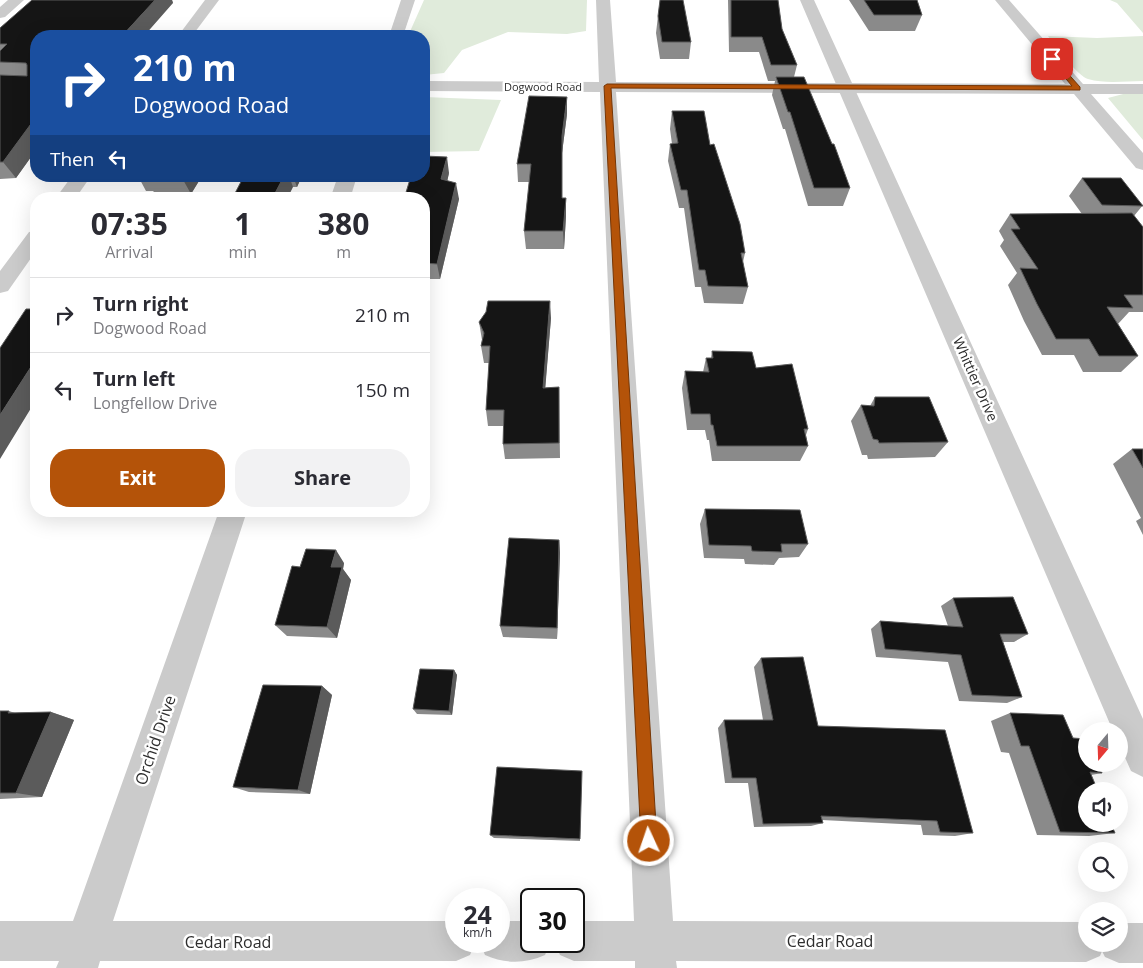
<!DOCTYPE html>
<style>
:root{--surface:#fff;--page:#f2f2f3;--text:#2b2b33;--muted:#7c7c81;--line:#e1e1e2;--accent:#b45309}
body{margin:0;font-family:"Open Sans",sans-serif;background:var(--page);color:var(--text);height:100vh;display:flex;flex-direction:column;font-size:19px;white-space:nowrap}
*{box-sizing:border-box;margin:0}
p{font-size:16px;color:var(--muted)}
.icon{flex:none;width:28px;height:28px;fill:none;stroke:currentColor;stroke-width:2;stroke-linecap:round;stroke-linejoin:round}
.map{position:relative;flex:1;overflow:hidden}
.side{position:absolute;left:30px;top:192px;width:400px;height:325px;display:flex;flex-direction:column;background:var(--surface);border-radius:20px;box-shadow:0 5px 20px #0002}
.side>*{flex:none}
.banner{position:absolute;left:30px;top:30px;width:400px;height:152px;border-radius:20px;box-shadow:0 5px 20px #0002;background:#1a4fa0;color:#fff;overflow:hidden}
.needle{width:32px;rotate:199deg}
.tools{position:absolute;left:1078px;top:722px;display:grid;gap:10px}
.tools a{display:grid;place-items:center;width:50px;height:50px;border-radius:50%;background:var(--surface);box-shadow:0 5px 20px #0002;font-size:25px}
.speed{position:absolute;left:445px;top:888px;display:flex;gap:10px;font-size:25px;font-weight:700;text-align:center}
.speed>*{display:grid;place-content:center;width:65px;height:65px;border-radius:50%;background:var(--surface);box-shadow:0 5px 20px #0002;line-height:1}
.speed small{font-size:12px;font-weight:400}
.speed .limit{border:2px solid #111;border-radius:8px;background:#fff;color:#111}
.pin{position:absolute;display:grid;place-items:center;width:42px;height:42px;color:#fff;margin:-21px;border-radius:10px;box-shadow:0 2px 8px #0006}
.me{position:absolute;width:55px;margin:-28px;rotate:357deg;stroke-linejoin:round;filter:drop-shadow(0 0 4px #0008)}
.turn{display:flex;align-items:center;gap:18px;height:105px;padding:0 20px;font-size:22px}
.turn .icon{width:65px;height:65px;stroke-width:2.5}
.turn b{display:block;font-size:35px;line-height:42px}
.then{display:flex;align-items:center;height:48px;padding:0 20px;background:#0003;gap:10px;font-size:19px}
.eta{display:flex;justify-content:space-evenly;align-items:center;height:85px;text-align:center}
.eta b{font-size:30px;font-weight:700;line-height:35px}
.action{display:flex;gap:10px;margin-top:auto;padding:10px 20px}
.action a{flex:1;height:58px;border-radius:20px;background:var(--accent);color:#fff;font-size:20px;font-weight:700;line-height:58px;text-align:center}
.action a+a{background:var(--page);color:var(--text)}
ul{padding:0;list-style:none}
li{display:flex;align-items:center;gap:15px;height:75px;padding:0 20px;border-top:1px solid var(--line)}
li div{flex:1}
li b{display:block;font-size:19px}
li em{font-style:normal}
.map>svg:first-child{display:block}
</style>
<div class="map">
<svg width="1143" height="968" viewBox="0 0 1143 968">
<rect width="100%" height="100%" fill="#fff"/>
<!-- green -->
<path fill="#e0ebdb" d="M424 0H587L586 31 567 34 508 32 462 50 444 73 424 75V36H408Z
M1110 0H1143V33L1117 3Z
M1048 36 1097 38 1143 36V81C1126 81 1105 84 1088 79 1079 77 1054 45 1048 36Z
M1127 93 1143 94V140L1108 98Z
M424 97 501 100 479 151 424 152Z"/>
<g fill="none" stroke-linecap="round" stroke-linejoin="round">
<!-- minor -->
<path fill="#cbcbcb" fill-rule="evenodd" d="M8 0H24L5 17 0 18V7Z
M205 0H219L192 36H178Z
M401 0H415L403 36H389Z
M596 0H610L616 82 1065 84 995 0H1009L1083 84H1143V94H1091L1143 153V170L1136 168 1074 94 616 92 673 921 1086 922V944H1119V923H1143V963H1119L1105 957 1102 951 1100 956 1086 962 676 961 677 968H635V961H574L560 955 554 941H574V921H634L600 92 424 91V81L599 82Z
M72 176H91L75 199H55Z
M338 176H357L350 199H330Z
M36 231V251L8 291 0 293V271L29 232Z
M219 511H247L113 921H456V941H476L470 955 456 961H100L98 968H56L59 961H0V921H73Z
M499 921H531V941H551L545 955C525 964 505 964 485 955L479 941H499Z"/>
<!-- tertiary -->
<path fill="#cbcbcb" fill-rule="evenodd" d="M800 0H814L1143 719V777L1131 771 1119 744V731H1113Z"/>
</g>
<!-- wall -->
<path fill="#8a8a8a" d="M32 0H172L173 3 36 36V150L16 178 0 179V28Z
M728 0H778L782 29 797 65 794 77 850 188 843 206H808L785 129H783L772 95 775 81H768L759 52H729Z
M849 0H917L922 15 915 31H869Z
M658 16 691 42 689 59H660L656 33Z
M672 111 710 145 745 253 743 262 748 287 743 304 704 303 701 287H695L684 208H679L668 161 670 144H672L670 129Z
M567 114 562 153V198H566V216L564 249H526L524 231 530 182H518L517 164Z
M449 173 447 181 459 199 440 279H424V199Z
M138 176H202L191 194 155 193 153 191H146Z
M244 176H302L297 187H293Z
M1082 178 1143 205 1134 216 1143 227V312H1129L1118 324 1138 356 1121 372H1083L1074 355H1042L1024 321 1008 285 1017 273 1000 246 1004 240 999 231 1010 214H1082L1069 196Z
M551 318 545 388 559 387 560 458 505 459 503 444V426H488L486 410 489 363H484L481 346 482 340 479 322Z
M712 351 756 368 808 429 806 435 808 446 800 461H712L709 440H707L705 430H687L682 388 685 371 703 372 706 358H711Z
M875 397 948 442 935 457 868 459 867 455H862L851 421 861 405 870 406Z
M1132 449H1143V535L1136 521 1141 518 1113 464Z
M705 509 808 544 799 557 779 558 774 565 745 564 744 559 704 558 700 524Z
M559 540 560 553 557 639 503 637 500 626Z
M344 563 343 569 351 580 337 638 287 636 275 625 300 567Z
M953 598 1028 634 1014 642H1003L1022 697 1007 703 959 701 948 662 876 657 871 629 880 621 948 626 941 606Z
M761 658 818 726 973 833 955 836 923 835 921 825 822 820 823 823 811 826 754 827 748 783H725L718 728 724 720H763L754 667Z
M454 670 457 675 452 715 417 714 413 709Z
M322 686 332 695 310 794 249 792 233 787Z
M0 711H9L15 713 51 712 74 720 42 797 0 799Z
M1010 713 1073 738 1102 773 1091 775 1115 833 1089 836 1037 835 1009 753 1001 752 991 721Z
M490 835 580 839V841L494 838Z"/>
<!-- shaded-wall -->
<path fill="#5b5b5b" d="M155 0H172L173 3 144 36H122Z
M567 97V114L562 153V216V136Z
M36 117V150L16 178 3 162Z
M447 157 449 173 444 196 441 179Z
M181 176H202L191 194Z
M284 176H289L293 187 287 199H272Z
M293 176H302L297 187Z
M456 183 459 199 440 279 437 264Z
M566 198V216L564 249 563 231Z
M550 301 551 318 544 404 543 388Z
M36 359V400L0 459V415Z
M559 540 560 553 557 639V628Z
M336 550 344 563 343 569 351 580 337 638 327 627 331 567Z
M454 670 457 675 452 715 449 711Z
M322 686 332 695 310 794 298 790Z
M51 712 74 720 42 797 16 793Z"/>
<!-- building -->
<path fill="#151515" stroke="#5b5b5b" d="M32 0H155L122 36H36V117L3 162H0V75L27 76V65L26 63 0 62V51L7 44H0V28Z
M660 0H683L691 42H662L658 16Z
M731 0H778L782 29 797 65H771L762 37H731Z
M864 0H917L922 15H874Z
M776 77H804L832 144H834L850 188H814L790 112H788Z
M529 96 567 97 562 136V198H566L563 231H524L531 164H517Z
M672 111H704L710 145 714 144 740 224 745 253H741L748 287 708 286 705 270H699L687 190H681L670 144 678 143Z
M424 156 447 157 441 179 456 183 437 264 424 263V199H404L411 176H424Z
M244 176H284L272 199H232Z
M1082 178H1121L1143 206 1102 205Z
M1132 213 1143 227V295H1124L1133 308 1107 307 1138 356H1099L1089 339H1056L1037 304 1020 268 1038 269 1011 229H1020L1010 214Z
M488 301H550L543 388 559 387V443L503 444 504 410H486L490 346H481L484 333 479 322 486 312Z
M26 309H36V359L0 415V348Z
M712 351 752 352 756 368 792 364 808 429H804L808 446H717L713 425H711L710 414H691L685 371 709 372 706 358H713Z
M875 397H929L948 442 879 443 878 440 873 439 861 405 874 406Z
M1132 449H1143V468Z
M705 509 800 510 808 544H781L782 552 752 551 751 546 709 545Z
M509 538 559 540 557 628 500 626Z
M306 549 336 550 331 567H342L327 627 275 625 292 566 300 567Z
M1013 597 1028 634H1000L1022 697 972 695 961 655 885 649 880 621 963 627 953 598Z
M803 657 818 726 945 730 973 833 940 832 937 821 821 816 823 823 763 824 756 778H732L724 720H773L761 658Z
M420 669 454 670 449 711 413 709Z
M263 685 322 686 298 790 233 787Z
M0 711H9L8 713 51 712 16 793H0Z
M1010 713 1063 715 1073 738 1086 739V764H1099L1102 773 1090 772 1098 791H1086V824H1111L1115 833 1060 832 1029 746H1021Z
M497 767 582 771 580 839 490 835Z"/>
<!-- route -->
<path fill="#b45309" stroke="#753606" d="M1050 58H1054L1080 87V90L611 88 657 841 655 847 649 849 644 847 641 841 604 86 607 84 1072 86 1050 60Z"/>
<g text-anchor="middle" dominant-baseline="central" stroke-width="5" stroke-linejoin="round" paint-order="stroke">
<!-- far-street labels -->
<g font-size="11" fill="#2e2e2e" stroke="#fff">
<text x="543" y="86">Dogwood Road</text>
</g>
<!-- street labels -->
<g font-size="14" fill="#2e2e2e" stroke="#fff">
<text transform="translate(976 379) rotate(66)">Whittier Drive</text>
</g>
<!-- near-street labels -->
<g font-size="16" fill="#2e2e2e" stroke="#fff">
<text transform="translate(155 740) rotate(-71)">Orchid Drive</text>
<text x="830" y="941">Cedar Road</text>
<text x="228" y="942">Cedar Road</text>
</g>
</g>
</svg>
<div class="tools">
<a><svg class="needle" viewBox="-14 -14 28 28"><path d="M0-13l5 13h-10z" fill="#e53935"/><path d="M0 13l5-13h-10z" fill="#7c7c81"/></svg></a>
<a><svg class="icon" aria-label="sound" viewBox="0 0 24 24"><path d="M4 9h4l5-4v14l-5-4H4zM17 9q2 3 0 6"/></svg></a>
<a><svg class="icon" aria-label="search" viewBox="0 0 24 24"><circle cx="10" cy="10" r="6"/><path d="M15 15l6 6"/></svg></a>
<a><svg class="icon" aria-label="layers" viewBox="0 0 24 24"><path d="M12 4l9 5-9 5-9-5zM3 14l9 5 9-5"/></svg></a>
</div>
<div class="speed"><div>24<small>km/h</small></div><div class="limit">30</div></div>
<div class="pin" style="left:1052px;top:59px;background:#d93025"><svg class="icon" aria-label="arrive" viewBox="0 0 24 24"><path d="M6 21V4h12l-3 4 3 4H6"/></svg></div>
<svg class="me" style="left:649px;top:841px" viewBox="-20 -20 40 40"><circle r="17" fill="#b45309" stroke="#fff" stroke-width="3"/><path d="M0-11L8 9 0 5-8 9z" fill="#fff"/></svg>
<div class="banner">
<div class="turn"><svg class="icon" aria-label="right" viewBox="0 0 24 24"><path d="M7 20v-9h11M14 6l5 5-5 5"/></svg><div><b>210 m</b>Dogwood Road</div></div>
<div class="then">Then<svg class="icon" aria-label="left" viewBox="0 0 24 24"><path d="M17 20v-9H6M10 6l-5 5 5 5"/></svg></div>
</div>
<section class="side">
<div class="eta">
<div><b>07:35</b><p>Arrival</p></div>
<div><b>1</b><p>min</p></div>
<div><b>380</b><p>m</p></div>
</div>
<ul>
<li><svg class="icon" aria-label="right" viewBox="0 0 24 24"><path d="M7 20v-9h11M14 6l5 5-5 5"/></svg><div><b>Turn right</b><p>Dogwood Road</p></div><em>210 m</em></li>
<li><svg class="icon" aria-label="left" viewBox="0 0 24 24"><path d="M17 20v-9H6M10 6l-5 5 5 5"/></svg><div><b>Turn left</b><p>Longfellow Drive</p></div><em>150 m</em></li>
</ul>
<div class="action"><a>Exit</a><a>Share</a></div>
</section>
</div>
